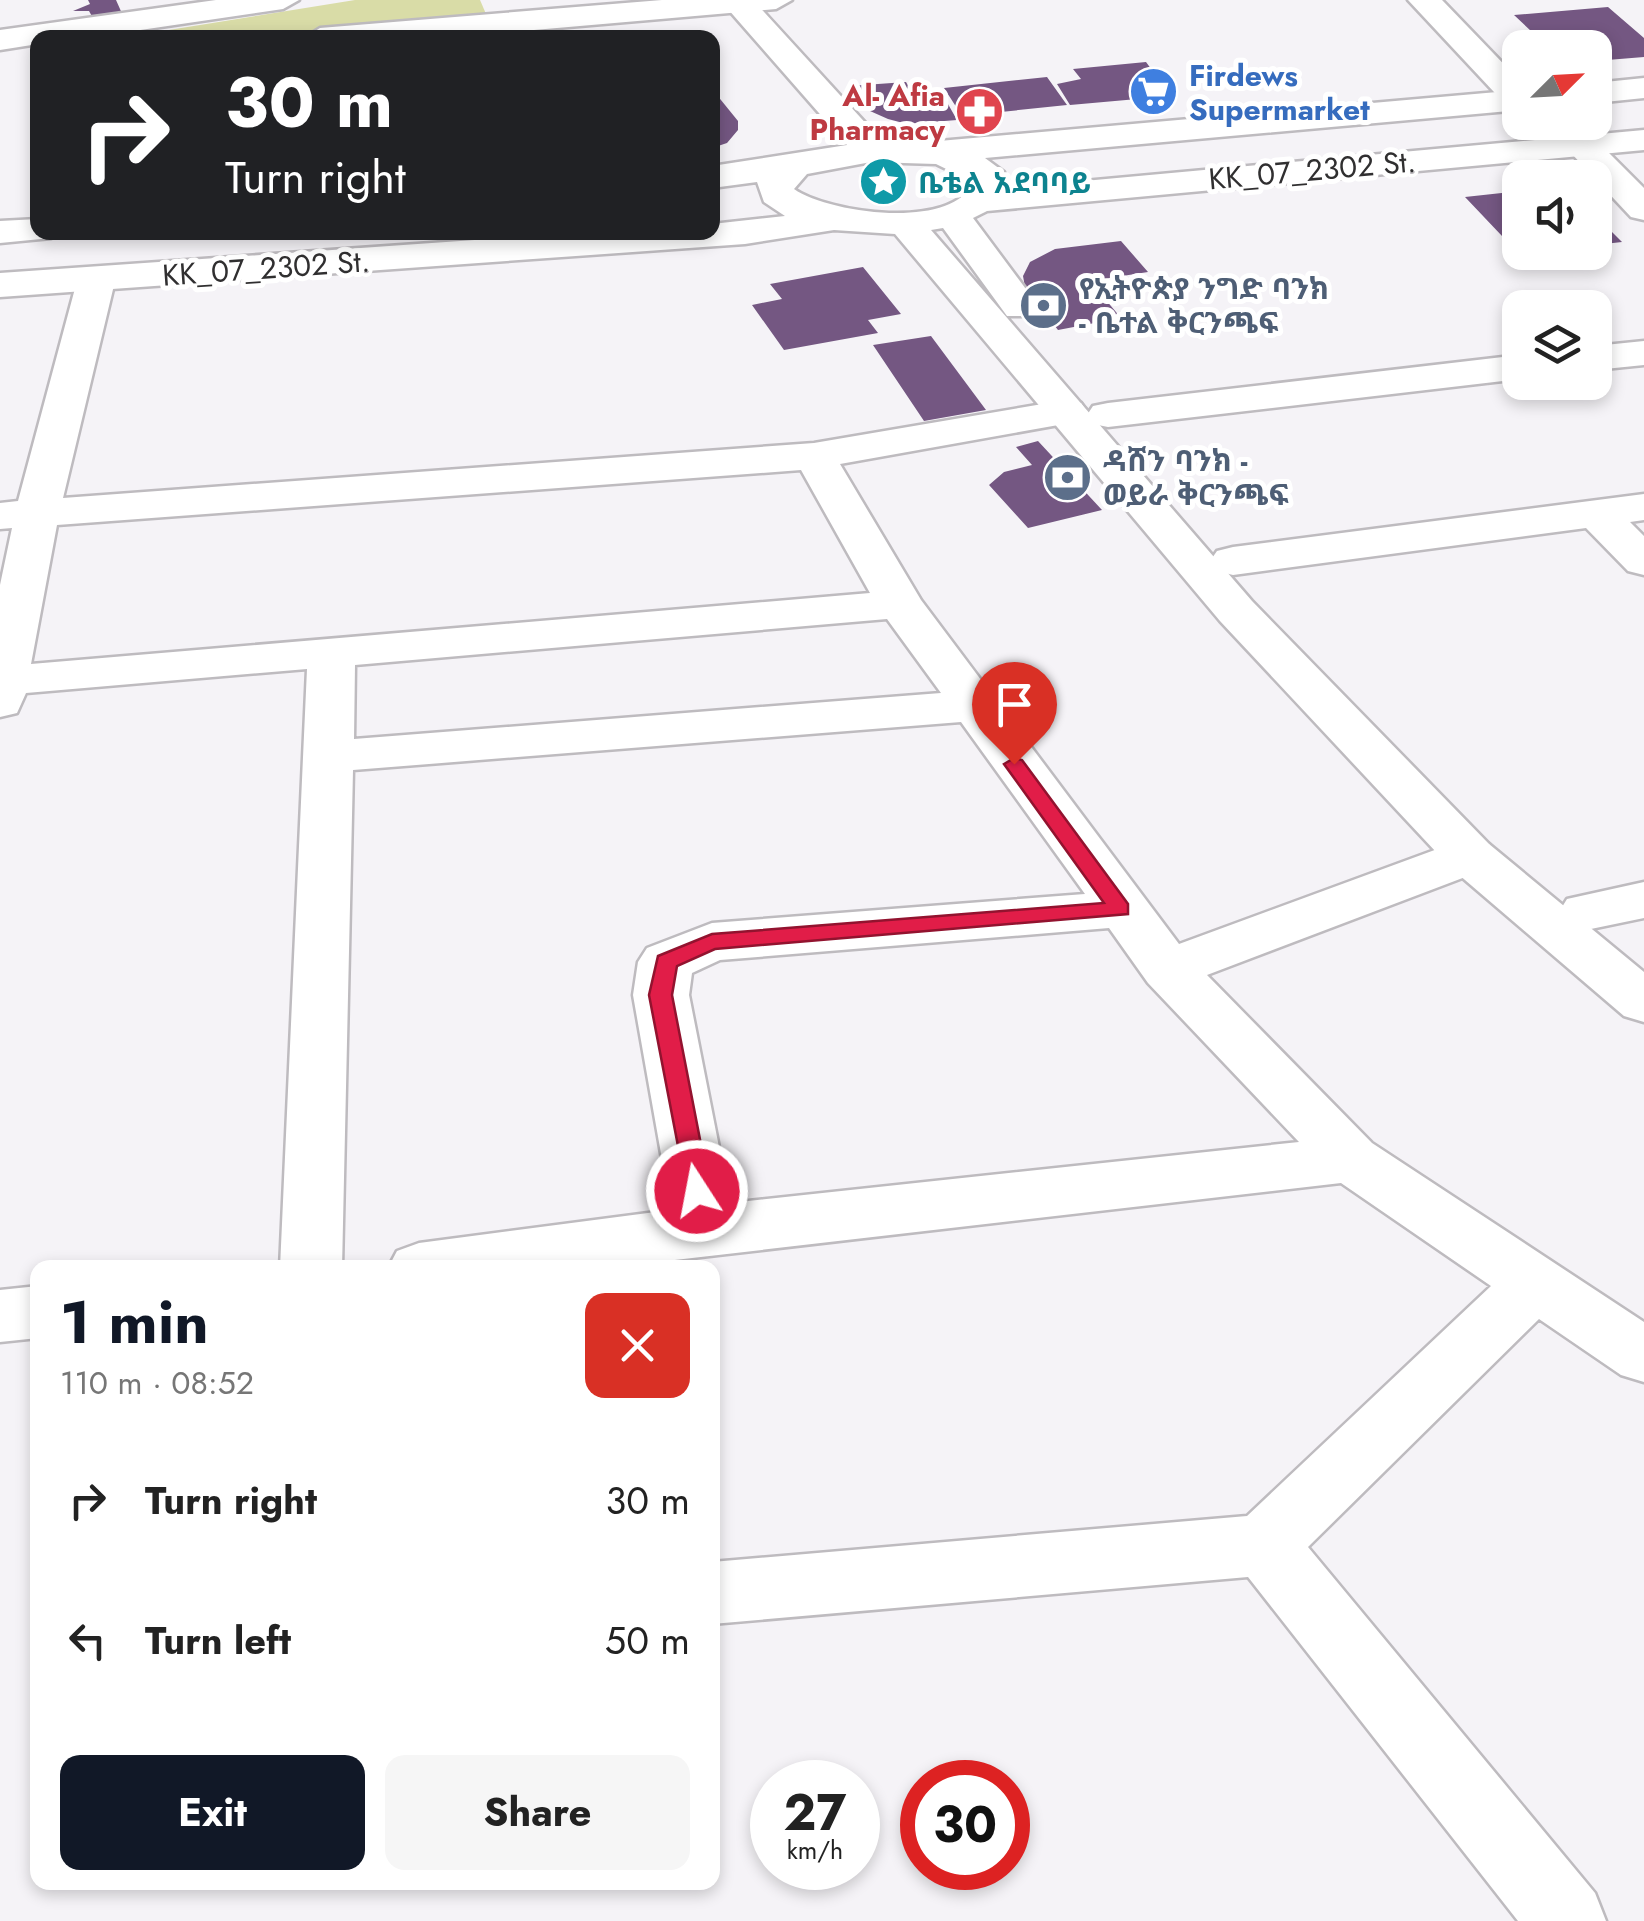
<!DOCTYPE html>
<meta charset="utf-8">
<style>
:root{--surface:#fff;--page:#f6f6f6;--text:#222;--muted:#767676;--accent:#111827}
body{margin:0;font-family:Jost,"Noto Sans Ethiopic",sans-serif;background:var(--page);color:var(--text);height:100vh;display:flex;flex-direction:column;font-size:38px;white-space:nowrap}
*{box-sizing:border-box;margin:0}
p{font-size:32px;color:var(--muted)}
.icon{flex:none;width:55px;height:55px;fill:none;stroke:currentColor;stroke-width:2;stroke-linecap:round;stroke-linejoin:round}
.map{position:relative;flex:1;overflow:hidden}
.details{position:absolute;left:30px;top:1260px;width:690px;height:630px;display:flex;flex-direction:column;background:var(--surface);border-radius:20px;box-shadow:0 5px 15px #0003}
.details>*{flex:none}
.top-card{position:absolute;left:30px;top:30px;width:690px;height:210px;border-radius:20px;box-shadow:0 5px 15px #0003;background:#202124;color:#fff;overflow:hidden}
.needle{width:65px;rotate:66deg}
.fabs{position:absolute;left:1502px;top:30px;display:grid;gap:20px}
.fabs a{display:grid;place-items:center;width:110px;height:110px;border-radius:20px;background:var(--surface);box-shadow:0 5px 15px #0003;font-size:50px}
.speed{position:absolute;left:750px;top:1760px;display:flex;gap:20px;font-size:50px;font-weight:700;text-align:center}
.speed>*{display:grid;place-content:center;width:130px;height:130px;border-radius:50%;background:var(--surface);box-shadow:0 5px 15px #0003;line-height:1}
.speed small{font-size:25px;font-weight:400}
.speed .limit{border:15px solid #d22;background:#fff;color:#111}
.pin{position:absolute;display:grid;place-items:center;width:85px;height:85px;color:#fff;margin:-102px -42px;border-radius:50% 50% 50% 0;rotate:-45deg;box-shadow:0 0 10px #0007}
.pin .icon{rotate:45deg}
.me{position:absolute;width:110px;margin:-55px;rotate:349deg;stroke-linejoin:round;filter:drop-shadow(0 0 8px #0008)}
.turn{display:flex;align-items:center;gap:35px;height:210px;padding:0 30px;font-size:45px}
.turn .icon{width:130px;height:130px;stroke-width:2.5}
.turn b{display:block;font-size:70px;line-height:85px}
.round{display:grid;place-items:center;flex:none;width:105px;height:105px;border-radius:20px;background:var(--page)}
.head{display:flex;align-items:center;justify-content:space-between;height:170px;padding:0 30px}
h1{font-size:60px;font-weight:700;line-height:75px;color:var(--accent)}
.action{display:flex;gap:20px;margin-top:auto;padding:20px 30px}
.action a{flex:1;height:115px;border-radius:20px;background:var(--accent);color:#fff;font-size:40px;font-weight:700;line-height:115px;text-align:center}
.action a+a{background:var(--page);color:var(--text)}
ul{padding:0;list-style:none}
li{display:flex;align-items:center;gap:30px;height:140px;padding:0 30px}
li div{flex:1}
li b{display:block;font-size:38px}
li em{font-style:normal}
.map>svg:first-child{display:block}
</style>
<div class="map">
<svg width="1644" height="1921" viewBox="0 0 1644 1921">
<rect width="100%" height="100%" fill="#f5f3f7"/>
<!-- green -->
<path fill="#d9dca7" d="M355 0H480L496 37 119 38Z"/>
<!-- building -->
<path fill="#745782" d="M88 0H116L124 18 94 20 89 11H73L90 4Z
M1608 7 1644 38V57L1595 61V48H1549L1514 15Z
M1146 62 1171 96 1070 105 1057 84 1081 79 1073 69Z
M1047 77 1067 105 962 116 944 88Z
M906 82 916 100 944 97 957 120 907 124 888 119 870 111 850 86Z
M712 89 738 121V130L727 143 712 148Z
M1520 191V234L1502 236 1465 197Z
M1595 215 1622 242 1595 245Z
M1121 241 1148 272 1090 281 1121 318 1058 330 1025 287 1023 276 1030 262 1055 249Z
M863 267 901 314 868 320 878 333 784 350 752 305 782 299 770 284Z
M931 336 986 410 924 421 873 345Z
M1038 441 1102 510 1028 528 989 485 1004 472 1032 465 1016 447Z"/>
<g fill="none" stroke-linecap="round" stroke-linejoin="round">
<defs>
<path id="street" d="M216 0H299L283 9 86 38H38V44L0 50V30Z
M662 0H792L776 9 442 38H304L320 28Z
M1408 0H1442L1520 81V110L1508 107Z
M1583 135 1595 139 1644 188V220L1631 217 1571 153 1565 146 1571 139Z
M96 270 110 273 115 281 63 498 814 443 1066 400 1081 403 1087 412 1081 421 840 464 921 600 1179 944 1451 844 1470 839 1489 844 1496 856 1489 868 1207 975 1372 1143 1644 1322V1382L1621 1375 1539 1319 1308 1547 1595 1893 1606 1921H1518L1248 1577 712 1624V1562L1247 1516 1491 1286 1341 1183 605 1268H388L397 1251 419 1243 671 1210 633 995 638 962 647 948 712 923 1085 894 961 722 353 770 342 1268H280L307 669 26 693 17 713 0 717V585L12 528 0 529V503L18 501 77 281 82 273ZM801 470 870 593 31 664 57 525ZM887 619 941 693 354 739 355 665ZM1109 928 1148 983 1299 1142 730 1203 689 995 692 973 720 960Z
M1644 341V365L1595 370V346Z
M1520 355V379L1108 427 1093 424 1087 415 1093 406 1108 403Z
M1644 494V520L1630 522 1644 536V575L1628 571 1586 528 1233 575 1217 571 1210 561 1217 551 1233 547Z
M1644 882V918L1586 930 1567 925 1559 912 1567 899Z
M38 1286V1338L0 1342V1290Z"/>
<path id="primary" d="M720 0H753L881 140 928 142 1520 90V110L985 158 1004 172 1007 188 1644 130V150L987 211 973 218 1040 308 1035 316H1007L943 228 931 230 1252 601 1489 844 1644 972V1022L1624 1016 1451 868 1220 621 895 234 834 230 745 244 0 297V273L591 232H712V224L785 216 764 202 757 182 712 188V166L847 145ZM871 162 936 164 973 182C953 231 828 213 794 189L807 174Z
M1644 78V98L1595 103V83Z
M38 219V232H55L51 238 0 243V221Z"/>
</defs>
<!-- street casing -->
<use href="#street" stroke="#bebbbf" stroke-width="5"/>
<!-- primary casing -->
<use href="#primary" stroke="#bebbbf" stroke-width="5"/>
<!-- street -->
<use href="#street" fill="#fff" fill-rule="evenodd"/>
<!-- primary -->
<use href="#primary" fill="#fff" fill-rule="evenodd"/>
</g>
<!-- route -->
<path fill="#e11d48" stroke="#92132f" stroke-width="2.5" d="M1014 758 1022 760 1128 904V914L715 949 677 966 672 995 710 1191 697 1201 688 1198 649 995 658 956 712 934 1104 903 1004 764Z"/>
<!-- icons -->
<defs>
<symbol id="supermarket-disc" viewBox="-11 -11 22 22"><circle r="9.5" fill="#3f7fe0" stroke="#fff"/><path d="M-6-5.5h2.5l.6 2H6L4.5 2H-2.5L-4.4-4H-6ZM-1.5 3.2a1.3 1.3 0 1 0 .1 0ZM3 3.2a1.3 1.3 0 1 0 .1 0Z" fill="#fff"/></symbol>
<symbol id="pharmacy-disc" viewBox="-11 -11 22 22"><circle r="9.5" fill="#e0444e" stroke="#fff"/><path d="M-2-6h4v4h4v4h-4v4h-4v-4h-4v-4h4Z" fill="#fff"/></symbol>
<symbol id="sight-disc" viewBox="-11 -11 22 22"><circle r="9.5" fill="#0f9aa8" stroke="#fff"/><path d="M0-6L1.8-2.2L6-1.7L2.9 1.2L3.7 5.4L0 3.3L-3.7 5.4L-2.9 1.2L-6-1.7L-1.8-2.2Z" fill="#fff"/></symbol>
<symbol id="bank-disc" viewBox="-11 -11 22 22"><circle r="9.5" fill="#5c6f8a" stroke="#fff"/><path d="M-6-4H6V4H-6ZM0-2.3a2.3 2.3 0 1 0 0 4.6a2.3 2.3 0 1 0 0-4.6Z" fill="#fff"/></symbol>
</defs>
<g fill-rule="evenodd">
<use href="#supermarket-disc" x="1126" y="64" width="55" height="55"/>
<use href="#pharmacy-disc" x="952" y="84" width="55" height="55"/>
<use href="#sight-disc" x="856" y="154" width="55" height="55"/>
<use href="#bank-disc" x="1016" y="278" width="55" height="55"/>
<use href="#bank-disc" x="1040" y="450" width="55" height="55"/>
</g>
<g text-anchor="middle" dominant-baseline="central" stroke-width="10" stroke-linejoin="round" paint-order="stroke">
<!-- far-shop labels -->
<g font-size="30" font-weight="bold" fill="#366cbe" stroke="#fff" text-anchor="start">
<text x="1189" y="75">Firdews<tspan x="1189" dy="34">Supermarket</tspan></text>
</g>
<!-- far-health labels -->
<g font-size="30" font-weight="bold" fill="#be3a42" stroke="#fff" text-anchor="end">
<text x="945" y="95">Al- Afia<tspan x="945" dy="34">Pharmacy</tspan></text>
</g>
<!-- far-street labels -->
<g font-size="30" fill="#302f30" stroke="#fff">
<text transform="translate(1312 170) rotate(-5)">KK_07_2302 St.</text>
<text transform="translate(266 268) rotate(-4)">KK_07_2302 St.</text>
</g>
<!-- far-culture labels -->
<g font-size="30" font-weight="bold" fill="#0d838f" stroke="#fff" text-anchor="start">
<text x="918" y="182">ቤቴል አደባባይ</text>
</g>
<!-- far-service labels -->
<g font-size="30" font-weight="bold" fill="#4e5e75" stroke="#fff" text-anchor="start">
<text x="1079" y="288">የኢትዮጵያ ንግድ ባንክ<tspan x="1079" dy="34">- ቤተል ቅርንጫፍ</tspan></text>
<text x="1103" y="460">ዳሸን ባንክ -<tspan x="1103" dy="34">ወይራ ቅርንጫፍ</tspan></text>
</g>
</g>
</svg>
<div class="fabs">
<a><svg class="needle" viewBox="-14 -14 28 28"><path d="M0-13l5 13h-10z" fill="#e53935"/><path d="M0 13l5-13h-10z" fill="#767676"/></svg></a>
<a><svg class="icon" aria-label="sound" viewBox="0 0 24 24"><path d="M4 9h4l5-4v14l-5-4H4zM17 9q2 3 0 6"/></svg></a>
<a><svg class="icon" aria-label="layers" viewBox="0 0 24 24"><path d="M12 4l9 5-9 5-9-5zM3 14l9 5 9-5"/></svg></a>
</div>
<div class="speed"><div>27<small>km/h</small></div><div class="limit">30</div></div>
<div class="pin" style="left:1014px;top:764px;background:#d93025"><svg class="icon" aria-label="arrive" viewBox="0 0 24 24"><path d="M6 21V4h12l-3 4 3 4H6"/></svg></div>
<svg class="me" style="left:697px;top:1191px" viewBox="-20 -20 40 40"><circle r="17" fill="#e11d48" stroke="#fff" stroke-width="3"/><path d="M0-11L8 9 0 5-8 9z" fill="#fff"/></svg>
<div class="top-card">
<div class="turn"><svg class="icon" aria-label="right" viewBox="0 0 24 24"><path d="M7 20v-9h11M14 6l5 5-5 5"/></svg><div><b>30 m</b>Turn right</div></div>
</div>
<section class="details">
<div class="head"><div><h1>1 min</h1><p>110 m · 08:52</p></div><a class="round" style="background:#d93025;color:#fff"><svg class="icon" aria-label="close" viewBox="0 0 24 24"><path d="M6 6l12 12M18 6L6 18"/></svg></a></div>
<ul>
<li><svg class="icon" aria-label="right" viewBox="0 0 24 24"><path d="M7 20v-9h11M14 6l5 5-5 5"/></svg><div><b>Turn right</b></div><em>30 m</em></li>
<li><svg class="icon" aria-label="left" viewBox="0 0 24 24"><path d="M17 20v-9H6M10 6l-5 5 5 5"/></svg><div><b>Turn left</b></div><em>50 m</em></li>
</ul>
<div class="action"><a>Exit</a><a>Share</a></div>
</section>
</div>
